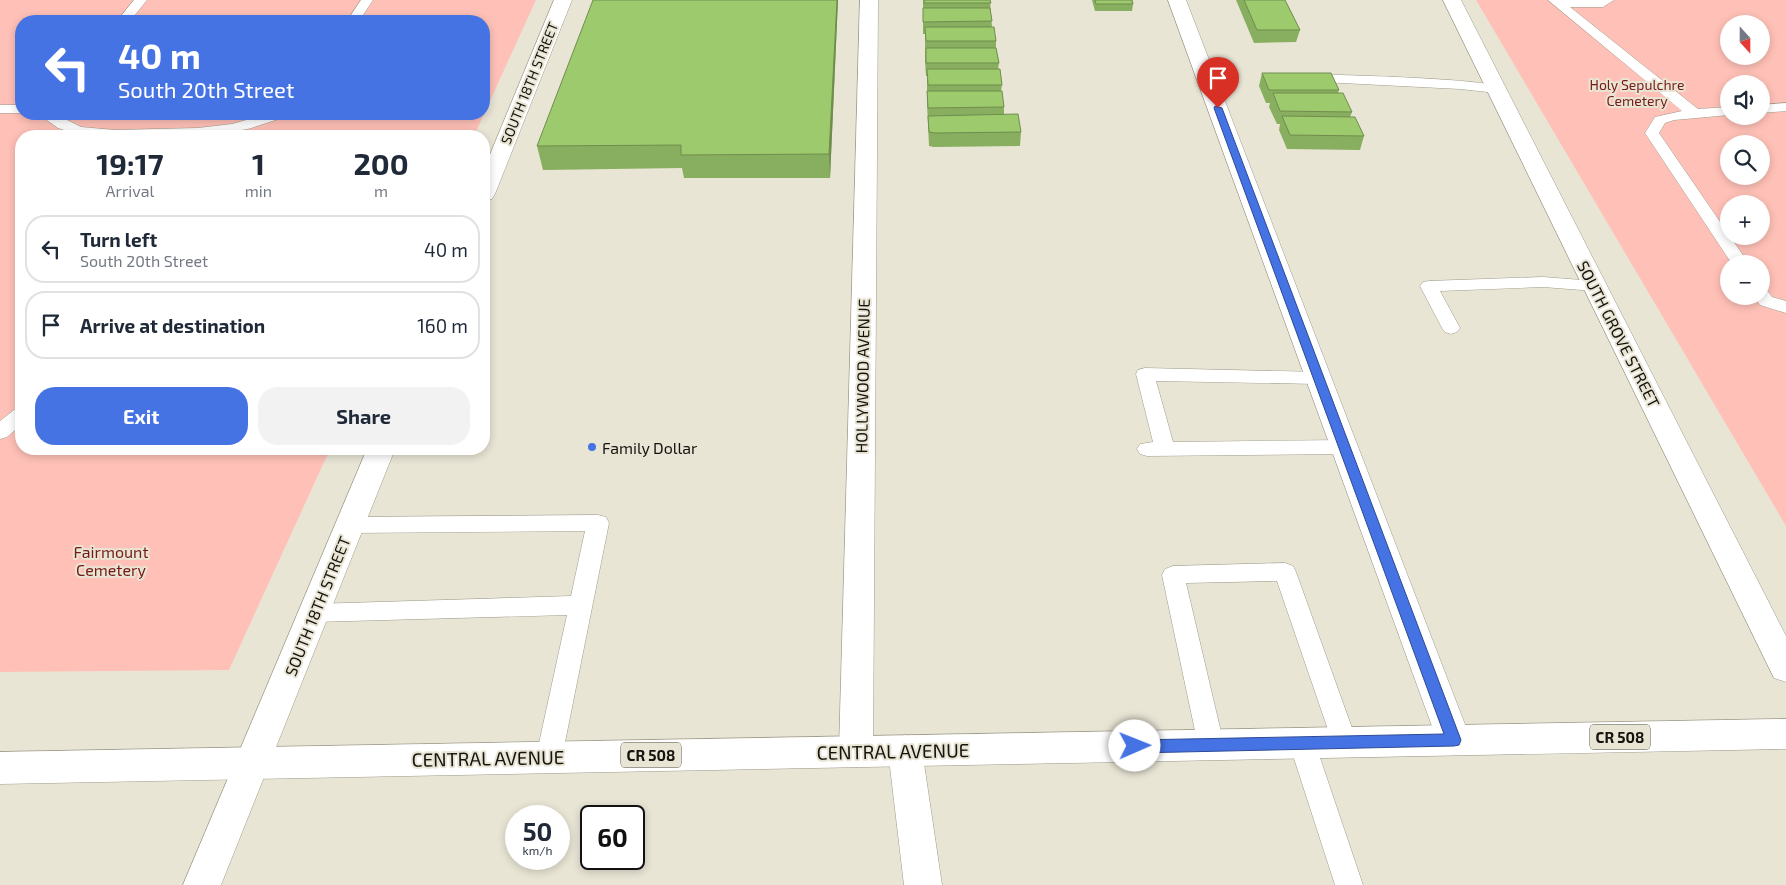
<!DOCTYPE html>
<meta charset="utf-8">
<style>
:root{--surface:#fff;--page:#f2f2f3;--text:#1f2937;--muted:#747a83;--line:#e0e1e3;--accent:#4573e4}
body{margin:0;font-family:"Exo 2",sans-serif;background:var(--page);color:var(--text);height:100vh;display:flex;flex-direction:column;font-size:19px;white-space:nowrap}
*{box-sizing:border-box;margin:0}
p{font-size:16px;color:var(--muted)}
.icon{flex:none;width:28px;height:28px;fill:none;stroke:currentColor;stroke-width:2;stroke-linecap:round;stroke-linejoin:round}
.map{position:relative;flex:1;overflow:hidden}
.panel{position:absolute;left:15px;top:130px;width:475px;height:325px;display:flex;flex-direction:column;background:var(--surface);border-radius:20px;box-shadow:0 2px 8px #0003}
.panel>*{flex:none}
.top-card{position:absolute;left:15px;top:15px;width:475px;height:105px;border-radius:20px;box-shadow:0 2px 8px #0003;background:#4573e4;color:#fff;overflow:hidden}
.needle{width:32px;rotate:159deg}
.fabs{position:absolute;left:1720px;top:15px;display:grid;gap:10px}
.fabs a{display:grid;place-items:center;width:50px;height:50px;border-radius:50%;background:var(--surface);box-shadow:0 2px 8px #0003;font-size:25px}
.speed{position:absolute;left:505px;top:805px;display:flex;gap:10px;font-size:25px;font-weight:700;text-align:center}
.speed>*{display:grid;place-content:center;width:65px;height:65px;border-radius:50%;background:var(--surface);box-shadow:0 2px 8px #0003;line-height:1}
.speed small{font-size:12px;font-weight:400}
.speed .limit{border:2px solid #111;border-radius:8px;background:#fff;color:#111}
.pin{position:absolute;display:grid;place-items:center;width:42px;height:42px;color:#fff;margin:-51px -21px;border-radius:50% 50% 50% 0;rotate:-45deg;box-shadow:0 0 5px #0007}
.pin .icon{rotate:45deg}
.me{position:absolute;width:55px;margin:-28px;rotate:89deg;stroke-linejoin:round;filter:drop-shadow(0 0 4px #0008)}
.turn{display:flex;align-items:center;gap:18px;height:105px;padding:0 20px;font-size:22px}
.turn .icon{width:65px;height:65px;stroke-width:2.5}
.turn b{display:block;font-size:35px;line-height:42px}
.eta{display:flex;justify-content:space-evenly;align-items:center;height:85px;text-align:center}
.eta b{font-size:30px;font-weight:700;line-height:35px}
.button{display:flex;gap:10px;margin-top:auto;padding:10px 20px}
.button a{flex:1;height:58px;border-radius:20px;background:var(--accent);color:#fff;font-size:20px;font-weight:700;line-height:58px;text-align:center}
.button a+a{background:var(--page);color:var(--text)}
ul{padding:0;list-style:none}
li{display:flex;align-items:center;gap:15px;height:68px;margin:0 10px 8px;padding:0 10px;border:2px solid var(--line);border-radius:20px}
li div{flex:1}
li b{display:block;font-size:19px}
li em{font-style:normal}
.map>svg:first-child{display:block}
</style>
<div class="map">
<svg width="1786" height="885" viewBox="0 0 1786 885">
<rect width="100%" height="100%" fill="#e9e5d5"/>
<!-- green -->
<path fill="#ffc1b7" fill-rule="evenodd" d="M0 0H536L474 136H21V449H330L229 670 0 672ZM21 21H484V114H21Z
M1476 0H1786V526ZM1729 24H1761V56H1729ZM1729 84H1761V116H1729ZM1729 144H1761V176H1729ZM1729 204H1761V236H1729ZM1729 264H1761V296H1729Z"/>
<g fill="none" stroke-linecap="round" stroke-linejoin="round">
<defs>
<path id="lane" d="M134 0H147L130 21H117Z
M361 0H373L359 21H347Z
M1548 0H1614L1603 7H1570L1698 109 1729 107V115L1674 120 1665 123 1659 133 1749 264H1732L1645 133 1655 117 1682 111Z
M1307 74C1332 75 1496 78 1504 89L1497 93 1460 89 1302 81 1300 78 1302 75Z
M1786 103V111L1761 113V105Z
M0 105H21V113H0Z
M38 114H55L81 127 115 130 198 128 232 124 267 114H287L285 117 248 129 200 136H82L58 128Z
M1543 277 1595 281 1601 282 1604 286 1601 290 1595 291 1543 287 1440 291 1460 328 1457 332 1451 334 1445 332 1442 328 1420 286 1423 282 1429 281Z
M1761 289 1767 290 1772 297 1786 301V313L1760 305 1754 296H1761Z
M1145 368 1319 372 1326 374 1328 378 1326 382 1319 384 1156 381 1173 442 1345 440 1352 442 1355 447 1352 452 1345 454 1147 456 1140 454 1137 449 1140 444 1153 442 1136 374 1138 370Z
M21 408V425L7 437 0 439V421L14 410Z
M598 515 606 517 609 523 562 757 558 765 549 768 540 765 536 757 567 615 314 622 306 620 303 613 306 606 314 604 571 596 585 531 349 533 341 531 338 525 341 519 349 517Z
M1285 563 1293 566 1296 572 1357 742 1353 750 1344 753 1335 750 1277 581 1186 583 1224 745 1220 753 1211 756 1202 753 1198 745 1162 575 1165 569 1173 566Z
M1302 732 1311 735 1315 743 1363 885H1335L1289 743 1293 735Z"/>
<path id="street" d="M860 0H878L873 752 868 763 856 767 844 763 839 752Z
M1168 0H1186L1471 740 1466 751 1454 755 1442 751 1437 740Z
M905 735 917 739 922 750 942 885H904L888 750 893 739Z"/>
<path id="secondary" d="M554 0H572L495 194 492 199 484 200V169Z
M1443 0H1461L1786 636V682L1774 678Z
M367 449H395L221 885H183Z"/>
<path id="primary" d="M1786 719V749L0 784V752Z"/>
</defs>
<!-- lane casing -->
<use href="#lane" stroke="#9f9b8b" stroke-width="1"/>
<!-- street casing -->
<use href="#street" stroke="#9f9b8b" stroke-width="1"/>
<!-- secondary casing -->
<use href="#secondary" stroke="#9f9b8b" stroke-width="1"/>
<!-- primary casing -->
<use href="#primary" stroke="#9f9b8b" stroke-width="1"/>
<!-- lane -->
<use href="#lane" fill="#fff" fill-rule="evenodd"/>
<!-- street -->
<use href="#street" fill="#fff" fill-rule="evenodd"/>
<!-- secondary -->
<use href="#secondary" fill="#fff" fill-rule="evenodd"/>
<!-- primary -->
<use href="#primary" fill="#fff" fill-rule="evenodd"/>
</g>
<!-- wall -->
<path fill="#88ae5f" d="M838 0 830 178H684L682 168 543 170 537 146Z
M923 0H990L992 27 996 41V48L999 63 998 69 1002 85 1001 91 1004 107V114L1021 132 1020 146 934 147 929 146 927 104V76H926L925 61V34H923Z
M1092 0H1132L1133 4 1132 11H1095Z
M1236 0H1285L1300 30 1296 42 1254 43Z
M1262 73 1339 90 1338 93 1352 112 1350 117 1364 136 1360 150 1287 149 1279 130 1280 124H1277L1269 107 1270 103H1266L1259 86Z"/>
<!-- shaded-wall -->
<path fill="#6f8d4d" d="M837 0H838L830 178 829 154Z"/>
<!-- building -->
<path fill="#9eca6e" stroke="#6f8d4d" d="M593 0H837L829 154 681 155V145L537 146Z
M924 0H990L991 3H924Z
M1095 0H1132L1133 4H1096Z
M1244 0H1285L1300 30H1257Z
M923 8H990L992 21 923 22Z
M925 27H994L996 41H926Z
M926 48H996L999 63H926Z
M927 69H1000L1002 85H928Z
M1262 73H1331L1339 90H1269Z
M927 91H1002L1004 107 928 108Z
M1273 93H1343L1352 112 1280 111Z
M1018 114 1021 132 935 133 929 132 928 116Z
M1282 116 1355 117 1364 136 1290 135Z"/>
<!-- route -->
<path fill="#4573e4" stroke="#2d4b94" d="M1215 106 1222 108 1461 740 1459 745 1454 746 1135 753 1130 751 1127 746 1130 742 1135 740 1444 734 1214 108Z"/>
<!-- markers -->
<circle fill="#4573e4" stroke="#e9e5d5" stroke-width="2" cx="592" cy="447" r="5"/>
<g text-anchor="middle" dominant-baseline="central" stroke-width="4" stroke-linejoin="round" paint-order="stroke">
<!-- far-street labels -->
<g font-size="14" fill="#15130e" stroke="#e9e5d5">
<text transform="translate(529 83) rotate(-68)">SOUTH 18TH STREET</text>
</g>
<!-- far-park labels -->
<g font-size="14" fill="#761a15" stroke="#e9e5d5">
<text x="1637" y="84">Holy Sepulchre<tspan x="1637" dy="16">Cemetery</tspan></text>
</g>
<!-- shield labels -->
<g fill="#e9e5d5" stroke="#55524a" stroke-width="1">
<rect x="1590" y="724.5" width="60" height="25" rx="4"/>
<rect x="621" y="742.5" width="60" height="25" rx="4"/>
</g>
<g font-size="15" font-weight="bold" fill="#15130e">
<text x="1620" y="737">CR 508</text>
<text x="651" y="755">CR 508</text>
</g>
<!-- street labels -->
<g font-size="16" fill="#15130e" stroke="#e9e5d5">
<text transform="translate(1619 334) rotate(63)">SOUTH GROVE STREET</text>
<text transform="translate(862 376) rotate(-89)">HOLLYWOOD AVENUE</text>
<text transform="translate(317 606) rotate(-68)">SOUTH 18TH STREET</text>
</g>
<!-- poi labels -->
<g font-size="16" fill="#15130e" stroke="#e9e5d5" text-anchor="start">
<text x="602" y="447">Family Dollar</text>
</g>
<!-- park labels -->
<g font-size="16" fill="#761a15" stroke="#e9e5d5">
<text x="111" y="551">Fairmount<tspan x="111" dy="18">Cemetery</tspan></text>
</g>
<!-- near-street labels -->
<g font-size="19" fill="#15130e" stroke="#e9e5d5">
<text transform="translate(893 751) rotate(-1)">CENTRAL AVENUE</text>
<text transform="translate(488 758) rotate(-1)">CENTRAL AVENUE</text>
</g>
</g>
</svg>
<div class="fabs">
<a><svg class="needle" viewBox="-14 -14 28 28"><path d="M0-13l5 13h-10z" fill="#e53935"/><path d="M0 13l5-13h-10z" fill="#747a83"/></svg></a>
<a><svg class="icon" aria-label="sound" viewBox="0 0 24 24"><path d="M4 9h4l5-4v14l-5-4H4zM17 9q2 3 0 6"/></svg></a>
<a><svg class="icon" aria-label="search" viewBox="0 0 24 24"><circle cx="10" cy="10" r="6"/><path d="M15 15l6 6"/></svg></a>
<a>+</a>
<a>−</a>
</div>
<div class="speed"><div>50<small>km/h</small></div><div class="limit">60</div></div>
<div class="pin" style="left:1218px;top:108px;background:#d93025"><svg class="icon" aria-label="arrive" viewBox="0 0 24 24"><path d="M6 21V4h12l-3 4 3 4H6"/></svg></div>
<svg class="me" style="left:1135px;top:746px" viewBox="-20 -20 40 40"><circle r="19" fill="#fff"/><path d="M0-13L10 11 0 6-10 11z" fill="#4573e4"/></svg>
<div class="top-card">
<div class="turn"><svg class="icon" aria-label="left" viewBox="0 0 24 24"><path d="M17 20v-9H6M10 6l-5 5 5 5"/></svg><div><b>40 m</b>South 20th Street</div></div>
</div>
<section class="panel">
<div class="eta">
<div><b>19:17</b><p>Arrival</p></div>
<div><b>1</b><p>min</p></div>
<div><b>200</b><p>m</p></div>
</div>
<ul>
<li><svg class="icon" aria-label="left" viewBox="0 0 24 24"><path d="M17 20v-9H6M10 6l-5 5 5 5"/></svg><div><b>Turn left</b><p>South 20th Street</p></div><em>40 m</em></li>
<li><svg class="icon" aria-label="arrive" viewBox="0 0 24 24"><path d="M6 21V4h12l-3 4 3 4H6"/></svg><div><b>Arrive at destination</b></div><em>160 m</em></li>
</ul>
<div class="button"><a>Exit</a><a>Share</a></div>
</section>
</div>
